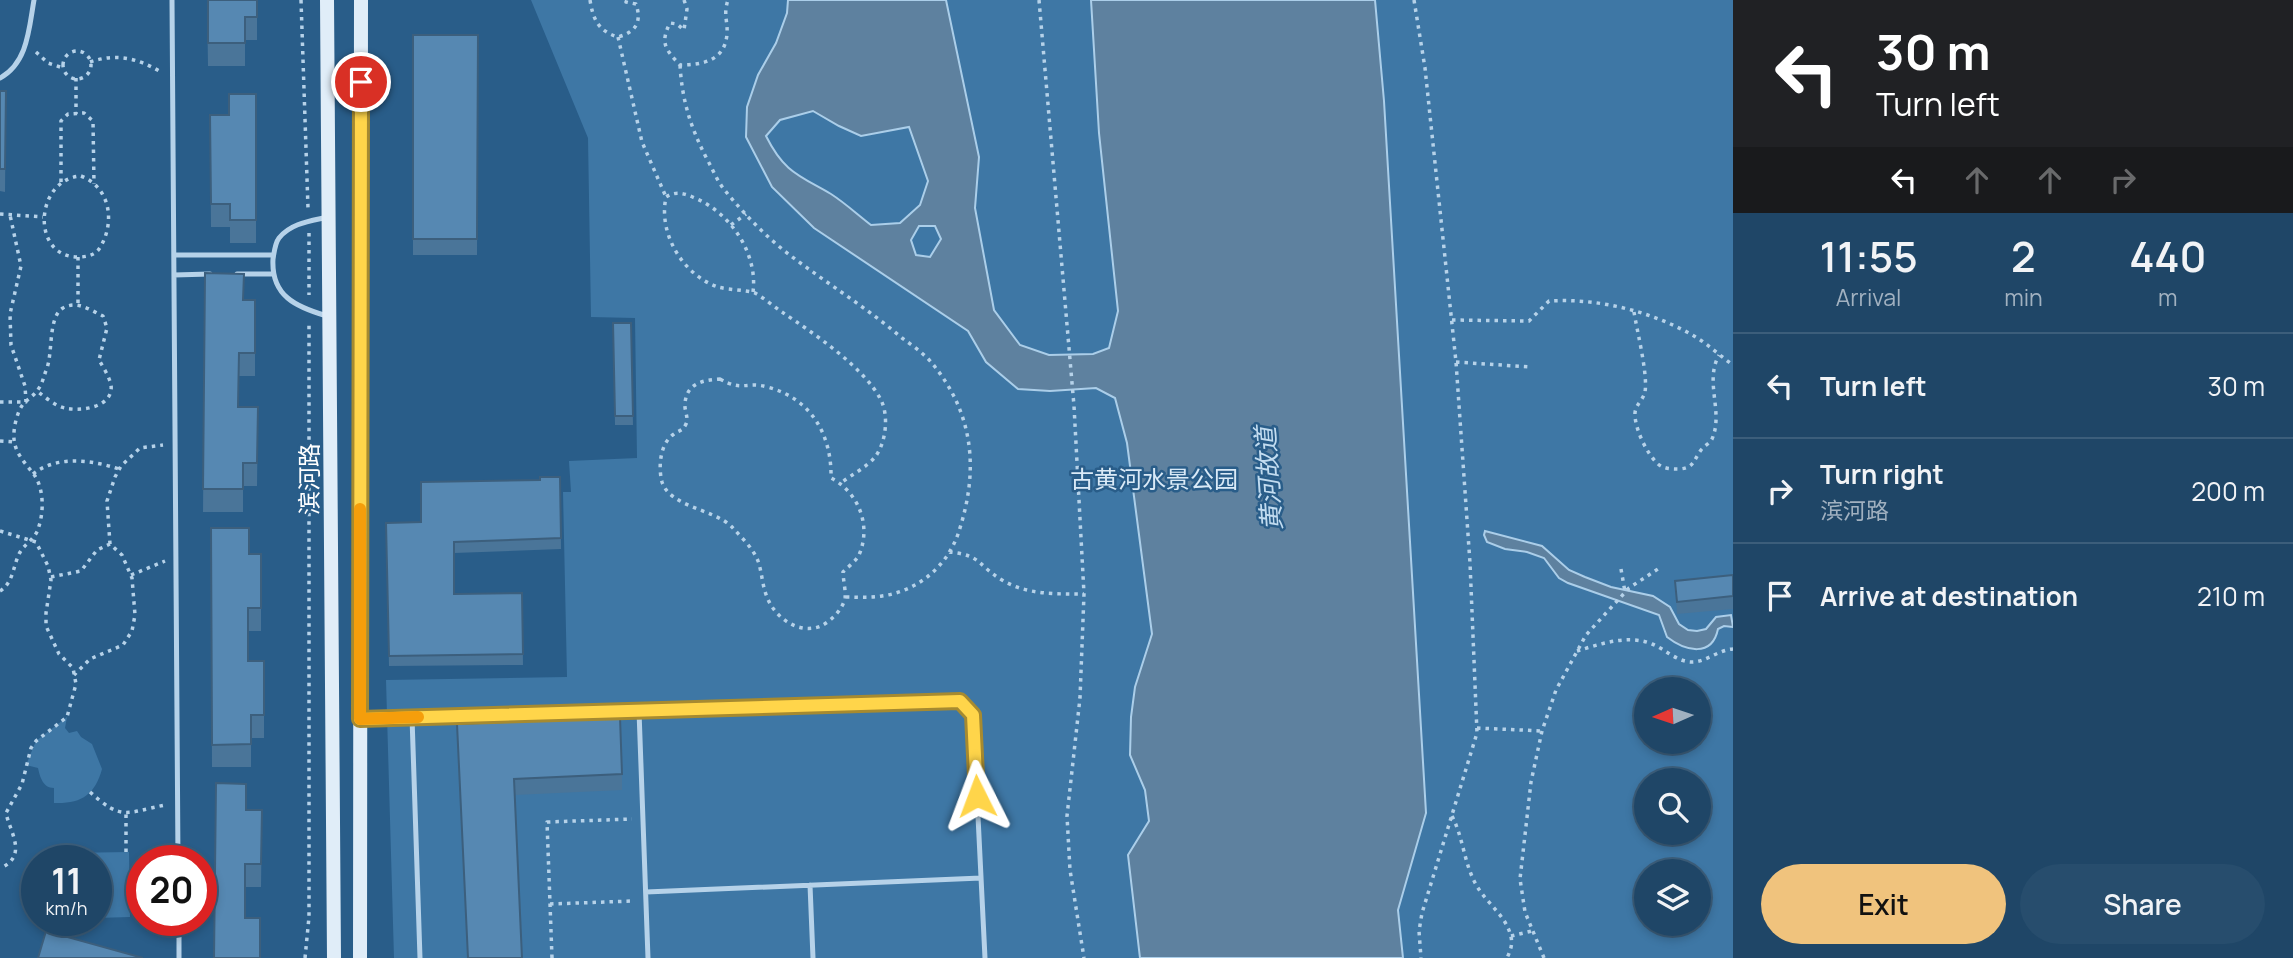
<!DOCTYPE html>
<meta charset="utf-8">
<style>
:root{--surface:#1f4667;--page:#274d6d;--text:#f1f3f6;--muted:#a1b1c0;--line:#3c5e7b;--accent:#f0c37d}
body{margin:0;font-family:Manrope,"Noto Sans SC",sans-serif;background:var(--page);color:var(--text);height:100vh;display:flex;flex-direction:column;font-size:26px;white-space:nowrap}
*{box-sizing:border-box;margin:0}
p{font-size:23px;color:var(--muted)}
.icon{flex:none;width:38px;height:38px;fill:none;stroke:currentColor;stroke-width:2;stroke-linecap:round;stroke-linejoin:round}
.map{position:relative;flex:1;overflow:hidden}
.panel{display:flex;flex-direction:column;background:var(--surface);width:560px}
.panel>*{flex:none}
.top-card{background:#202124;color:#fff;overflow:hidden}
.needle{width:46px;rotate:267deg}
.tools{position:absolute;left:1634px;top:677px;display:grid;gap:14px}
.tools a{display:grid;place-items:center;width:77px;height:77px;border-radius:50%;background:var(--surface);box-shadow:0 4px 10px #0003,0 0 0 2px var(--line);font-size:35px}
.speed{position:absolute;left:21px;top:845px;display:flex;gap:14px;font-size:35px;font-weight:700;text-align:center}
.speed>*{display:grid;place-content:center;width:91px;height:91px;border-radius:50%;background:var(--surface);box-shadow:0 4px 10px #0003,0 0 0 2px var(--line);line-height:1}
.speed small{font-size:18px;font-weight:400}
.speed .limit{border:10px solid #d22;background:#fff;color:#111}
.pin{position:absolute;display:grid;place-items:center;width:60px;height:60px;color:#fff;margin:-30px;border:4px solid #fff;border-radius:50%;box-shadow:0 2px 7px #0007}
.me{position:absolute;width:77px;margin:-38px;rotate:357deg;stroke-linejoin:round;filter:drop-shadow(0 0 5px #0008)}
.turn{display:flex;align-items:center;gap:24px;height:147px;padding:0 28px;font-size:32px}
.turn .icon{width:91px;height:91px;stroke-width:2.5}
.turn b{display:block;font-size:49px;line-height:60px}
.lanes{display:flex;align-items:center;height:66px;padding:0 28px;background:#0003;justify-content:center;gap:35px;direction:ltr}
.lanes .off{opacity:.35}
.eta{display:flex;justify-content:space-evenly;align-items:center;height:119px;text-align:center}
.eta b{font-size:42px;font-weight:600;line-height:49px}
.action{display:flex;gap:14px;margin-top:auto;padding:14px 28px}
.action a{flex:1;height:80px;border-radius:42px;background:var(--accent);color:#111;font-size:28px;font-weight:600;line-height:80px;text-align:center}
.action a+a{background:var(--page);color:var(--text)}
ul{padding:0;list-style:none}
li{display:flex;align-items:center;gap:21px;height:105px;padding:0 28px;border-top:2px solid var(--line)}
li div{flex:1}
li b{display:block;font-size:26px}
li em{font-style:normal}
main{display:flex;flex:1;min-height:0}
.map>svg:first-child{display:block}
</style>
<main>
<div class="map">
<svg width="1733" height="958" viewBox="0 0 1733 958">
<rect width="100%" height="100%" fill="#295d89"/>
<!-- green -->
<path fill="#3e77a5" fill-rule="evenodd" d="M531 0H1733V958H394L386 680 567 677 563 492H571L569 461 637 458 635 318 591 317 588 138ZM1647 690H1699V742H1647ZM1647 780H1699V833H1647ZM1647 872H1699V924H1647Z
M67 717 65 728 69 733 77 731 81 737 92 744 102 769C95 795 81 804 54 803V788C43 788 40 777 38 768L26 765 36 741Z
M129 852 130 917 96 918V861H68V853Z"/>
<!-- water -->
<path fill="#5e819f" stroke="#abcee9" stroke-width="2" fill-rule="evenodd" d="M788 0H946L979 157 975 208 994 310 1020 345 1049 355 1093 354 1109 348 1118 311 1099 133 1091 0H1375L1384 101 1426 813 1398 910 1403 958H1140L1128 855 1149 821 1145 790 1130 755 1131 717 1135 687 1152 634 1127 443 1115 398 1096 388 1050 391 1018 389 986 362 968 331 814 228 772 187 746 137 747 107 758 75 776 43 787 13ZM813 111 839 126 861 136 909 127 928 181 920 205 900 223 871 225C858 215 845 203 831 194 798 175 784 172 766 136L780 120ZM919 226H935L941 239 930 257 916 255 911 240Z
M1485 531 1542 546 1569 570 1585 577 1611 587 1653 596 1670 607 1679 624 1688 630 1697 631 1706 629 1716 617 1731 615 1733 627 1724 626 1718 629C1712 658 1685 651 1667 637L1659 615 1568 583 1559 578 1544 558 1527 552 1505 549 1487 542 1484 535Z"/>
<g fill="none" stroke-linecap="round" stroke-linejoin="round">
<!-- path -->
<path stroke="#b6d2e9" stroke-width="3.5" stroke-dasharray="3.5 5" stroke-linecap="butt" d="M301 0 308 208
M590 0C593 19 598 31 618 37 636 32 642 22 636 4L626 2 627 0
M684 0 687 9 684 30 677 24 670 23C660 43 665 49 680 65 702 65 725 61 727 34 728 21 723 15 728 0
M1039 0 1074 406 1084 594 1080 698 1067 816 1070 870 1084 958
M1414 0 1425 68 1456 362 1470 563 1477 733 1422 913 1419 931 1421 958
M618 37 642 142 666 197
M63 65a14 14 0 1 1 28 0a14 14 0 1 1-28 0Z
M36 52 48 63 63 68
M90 62C117 53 137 58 161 72
M680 65C682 101 691 129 708 161 713 170 717 180 723 188 743 213 766 237 791 256 828 284 867 308 902 338 912 345 923 353 931 362 974 413 979 470 959 531 948 566 918 591 882 596 870 598 857 597 845 597
M76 78V114
M81 176C109 187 115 219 102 244 98 253 92 256 81 257 30 260 34 179 81 176Z
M61 182V121L68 114 84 113 93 121 94 184
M0 214 43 217
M731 225 746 214
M309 233V295
M78 257V305
M753 292C758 254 731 214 697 199 686 194 677 190 666 197 658 234 683 275 718 287 729 290 747 290 755 293 764 298 773 306 782 312 813 333 864 367 881 400 889 416 886 443 875 457 867 467 851 475 841 483
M1634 312C1637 331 1648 374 1645 392 1643 401 1634 405 1635 416 1636 431 1647 454 1658 464 1664 469 1672 469 1679 469 1694 468 1693 461 1701 450 1704 446 1709 444 1712 439 1724 412 1704 382 1719 355
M1452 320 1529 321 1549 301C1598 298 1651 311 1694 336 1708 344 1720 356 1733 365
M1456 362 1530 367
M720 379C743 392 746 381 767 387 811 398 832 435 831 478 858 492 872 525 859 555 856 561 848 567 843 572 843 579 846 591 845 598 843 609 831 621 821 626 799 635 775 618 767 597 762 585 762 572 758 561 753 548 741 537 732 527 714 509 670 507 662 482 658 467 660 443 674 434 679 430 683 431 686 424 689 417 684 411 685 403 687 383 703 380 720 379Z
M0 402H26L25 386 11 345 10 314 21 266 10 215
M0 441 15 442
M33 474C57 455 92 460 119 469
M0 531 36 542 48 566 51 580 46 613V626L59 654 73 668 76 684 67 717 36 741 31 748 22 784 6 813C10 832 27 854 3 867
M110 544 107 501 115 477 121 466 140 448 163 445
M949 552C982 555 978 566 1002 580 1027 595 1056 594 1084 594
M1621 569 1625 592
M131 575 165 561
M51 577 81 571 97 550 110 544 122 555 132 578 135 615 132 631 123 645 90 659 74 675
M0 591C13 583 13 567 19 554 24 544 35 539 38 529 44 513 44 490 35 476 27 465 15 454 14 439 13 429 17 411 24 403 29 398 35 395 39 388 43 382 44 375 47 368 53 351 48 317 63 308 77 300 90 310 103 316L107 328 99 360C103 367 109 376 111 385 114 407 81 412 65 408 55 406 45 397 37 391
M1577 651C1600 644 1628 634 1652 644 1665 649 1677 662 1692 662 1706 662 1718 650 1733 649
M1477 728 1542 731
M90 792C122 821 125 813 165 805
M1452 816C1464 839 1464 866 1478 888 1488 904 1507 917 1511 937 1513 945 1510 951 1507 958
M126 852V813
M550 904 633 901
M1511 936 1532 931
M305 958 309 917V324
M552 958 547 822 632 819
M1544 958 1525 912 1520 879 1531 782 1542 731 1556 690 1586 635 1629 588 1658 569"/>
<!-- lane -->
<path stroke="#b6d2e9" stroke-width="5" d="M172 0 178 861
M0 78C28 63 29 28 34 0
M175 255H273
M237 274H273
M174 275 210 274
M327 316C296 307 271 296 273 259 274 253 275 243 279 238 291 223 311 221 328 217
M639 711 648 958
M412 717 420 958
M363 719 959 701 973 715 985 958
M810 885 813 958
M646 892 981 878
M179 920V958"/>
<!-- secondary -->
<path stroke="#e0edf8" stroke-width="14" d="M327 0 334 958
M360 958 361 0"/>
</g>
<!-- wall -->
<path fill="#4a7599" d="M207 0H257V40H245V66H208Z
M413 35H478L477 255H413Z
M0 91H6L5 192 0 191Z
M256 94V243H230V227H211L210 115H229Z
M205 273 244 300H255V376H239L238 407H258L257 486H243V512H203Z
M613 323H631L633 425H615Z
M560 477 561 549 454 553V594L522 593 523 665 389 666 386 523 421 522 540 480Z
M211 528 249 554H261V631H248V661H264V738H251V767H212Z
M1733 575V609L1677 614 1675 581Z
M457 724 622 774V790L515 795 522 958H468Z
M246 810H262L261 887H245Z"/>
<!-- building -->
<path fill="#5688b2" stroke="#3c5f7d" stroke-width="2" d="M208 0H257V17H245V43H208Z
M413 35H478L477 239H413Z
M0 91H6L5 169H0Z
M229 94H256V220H230V204H211L210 115H229Z
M205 273 244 274 243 300H255V353H239L238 407H258L257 463H243V489H203Z
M613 323H631L633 416H615Z
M540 477H560L561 538 454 542V594L522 593 523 654 389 656 386 523 421 522V482L540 480Z
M211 528H249V554H261V608H248V661H264V715H251V744L212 745Z
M1733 575V596L1677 602 1675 581Z
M620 717 622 774 514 779 522 958H468L457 724Z
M216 783 246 784V810H262L261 864H245V918H260V958H214Z
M46 931 143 958H38Z"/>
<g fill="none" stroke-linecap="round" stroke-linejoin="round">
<defs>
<path id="route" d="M361 82 360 719 960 701 973 715 977 796"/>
</defs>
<!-- route casing -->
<use href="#route" stroke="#a68a30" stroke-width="18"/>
<!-- route -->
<use href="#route" stroke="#ffd54a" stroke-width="12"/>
<!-- slow -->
<path stroke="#f59e0b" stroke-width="12" d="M360 509V719L418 717"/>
</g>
<g text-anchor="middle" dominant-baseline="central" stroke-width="5" stroke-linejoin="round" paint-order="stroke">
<!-- park labels -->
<g font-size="24" fill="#daeaf7" stroke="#295d89">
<text x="1154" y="478">古黄河水景公园</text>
</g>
<!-- street labels -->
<g font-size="24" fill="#fff" stroke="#295d89">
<text transform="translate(308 479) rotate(-90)">滨河路</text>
</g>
<!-- water labels -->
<g font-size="26" font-style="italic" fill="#c2dcf0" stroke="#295d89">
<text transform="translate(1268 479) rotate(-94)">黄河故道</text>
</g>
</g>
</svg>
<div class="tools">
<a><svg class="needle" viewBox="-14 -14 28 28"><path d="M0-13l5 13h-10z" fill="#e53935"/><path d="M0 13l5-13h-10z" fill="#a1b1c0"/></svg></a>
<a><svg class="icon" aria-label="search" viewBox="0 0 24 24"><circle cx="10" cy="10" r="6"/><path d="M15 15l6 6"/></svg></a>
<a><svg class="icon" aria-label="layers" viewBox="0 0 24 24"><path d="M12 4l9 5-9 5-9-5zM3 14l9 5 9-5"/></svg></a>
</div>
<div class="speed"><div>11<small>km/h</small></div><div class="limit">20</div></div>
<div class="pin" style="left:361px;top:82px;background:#d93025"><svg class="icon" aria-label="arrive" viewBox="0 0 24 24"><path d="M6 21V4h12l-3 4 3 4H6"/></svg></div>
<svg class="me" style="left:977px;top:796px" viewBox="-20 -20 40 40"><path d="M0-17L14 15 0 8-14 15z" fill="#ffd54a" stroke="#fff" stroke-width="4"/></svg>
</div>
<section class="panel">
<div class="top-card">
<div class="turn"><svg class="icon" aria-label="left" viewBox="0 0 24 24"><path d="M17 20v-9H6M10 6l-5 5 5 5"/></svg><div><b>30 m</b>Turn left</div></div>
<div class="lanes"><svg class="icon" aria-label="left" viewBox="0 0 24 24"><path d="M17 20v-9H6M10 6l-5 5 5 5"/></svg><svg class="icon off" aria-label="ahead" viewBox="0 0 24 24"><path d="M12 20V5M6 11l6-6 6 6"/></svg><svg class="icon off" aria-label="ahead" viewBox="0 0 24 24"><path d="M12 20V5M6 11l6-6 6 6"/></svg><svg class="icon off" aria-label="right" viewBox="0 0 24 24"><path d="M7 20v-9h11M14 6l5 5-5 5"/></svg></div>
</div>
<div class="eta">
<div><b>11:55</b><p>Arrival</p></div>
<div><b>2</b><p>min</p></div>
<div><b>440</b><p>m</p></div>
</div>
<ul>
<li><svg class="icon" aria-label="left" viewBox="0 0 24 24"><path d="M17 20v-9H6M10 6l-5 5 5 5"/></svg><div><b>Turn left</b></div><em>30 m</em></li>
<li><svg class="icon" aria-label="right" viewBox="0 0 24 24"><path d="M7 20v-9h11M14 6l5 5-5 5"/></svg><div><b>Turn right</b><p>滨河路</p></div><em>200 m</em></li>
<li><svg class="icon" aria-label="arrive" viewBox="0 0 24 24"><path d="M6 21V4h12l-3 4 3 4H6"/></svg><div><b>Arrive at destination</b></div><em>210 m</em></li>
</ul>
<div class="action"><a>Exit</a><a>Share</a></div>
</section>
</main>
